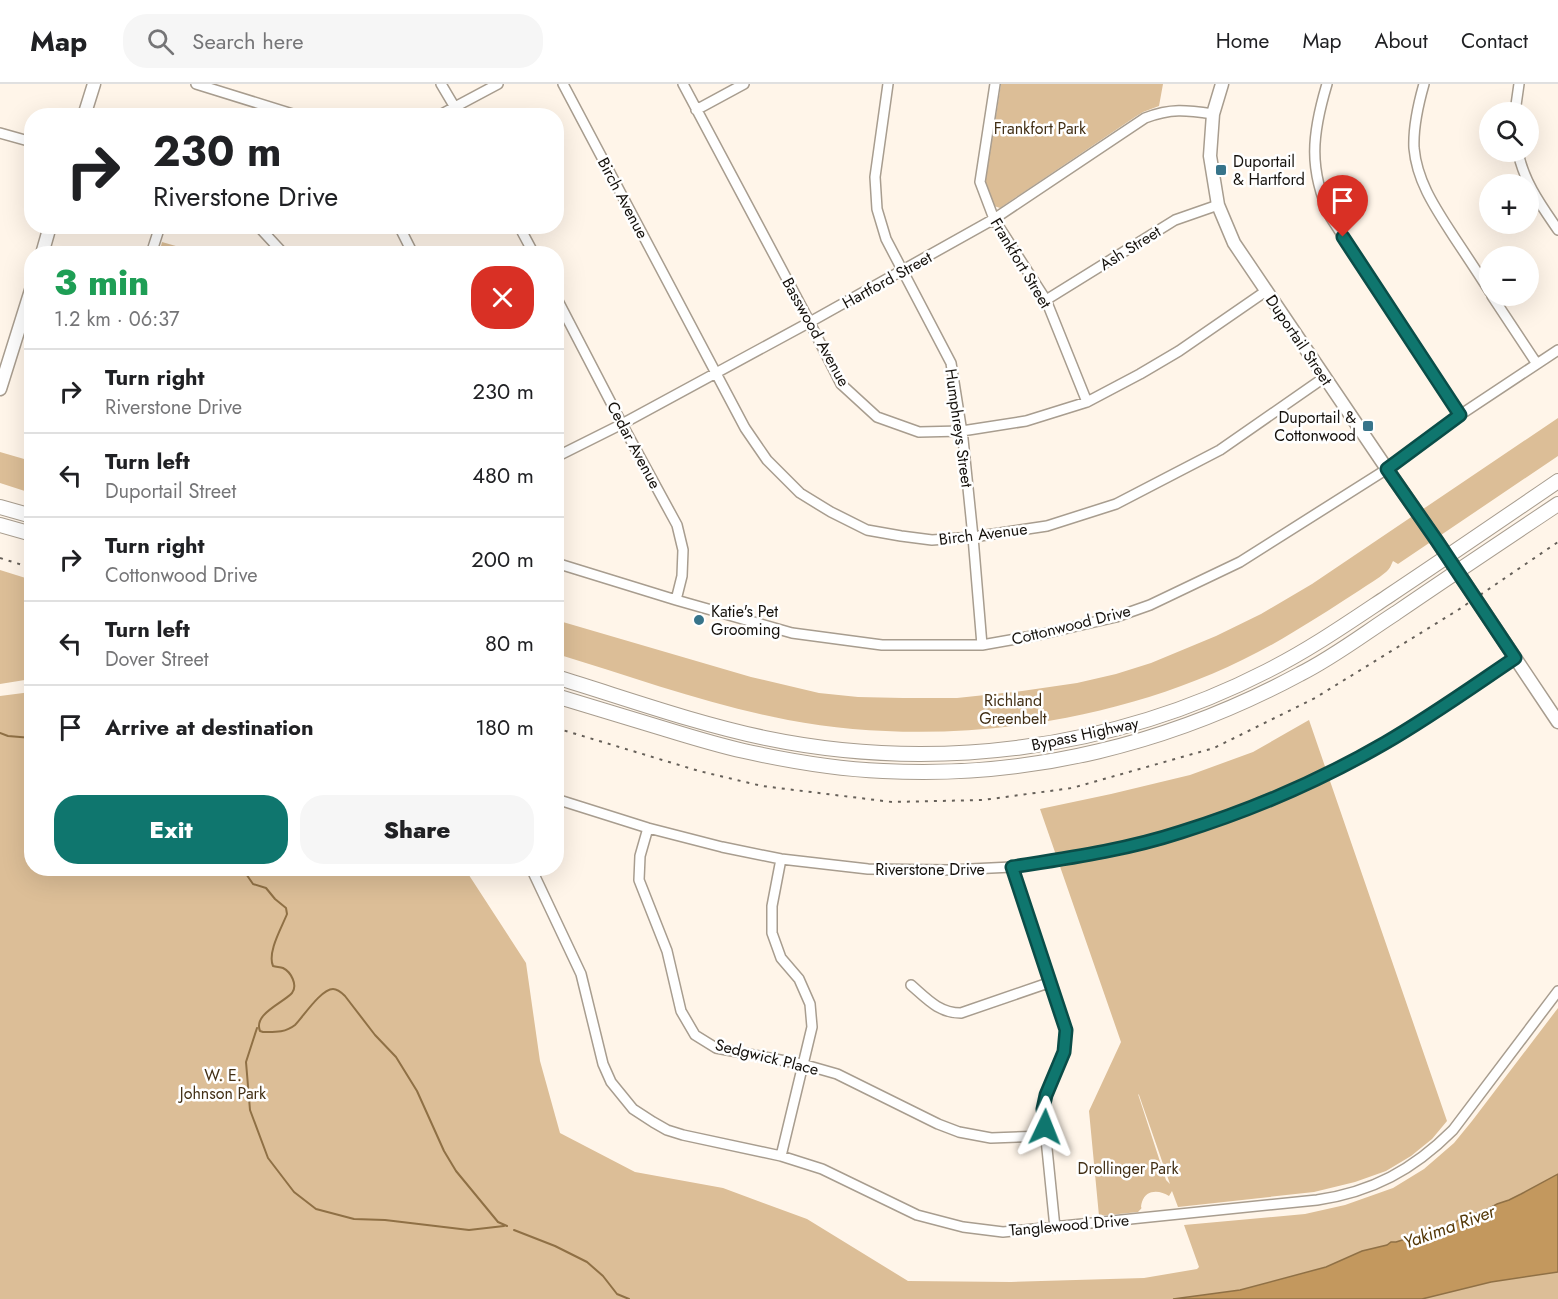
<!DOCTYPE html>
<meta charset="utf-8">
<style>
:root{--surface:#fff;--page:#f6f6f6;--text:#202124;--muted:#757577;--line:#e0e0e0;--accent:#0f766e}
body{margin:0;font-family:Jost,sans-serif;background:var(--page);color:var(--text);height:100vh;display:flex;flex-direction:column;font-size:22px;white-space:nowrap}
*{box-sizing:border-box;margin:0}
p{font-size:20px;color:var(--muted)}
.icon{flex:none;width:33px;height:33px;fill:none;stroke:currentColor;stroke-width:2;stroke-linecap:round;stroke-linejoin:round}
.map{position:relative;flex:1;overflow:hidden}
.panel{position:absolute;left:24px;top:162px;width:540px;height:630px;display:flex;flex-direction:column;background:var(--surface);border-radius:24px;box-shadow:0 6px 24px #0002}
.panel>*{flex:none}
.guide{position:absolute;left:24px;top:24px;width:540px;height:126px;border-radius:24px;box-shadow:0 6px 24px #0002;background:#fff;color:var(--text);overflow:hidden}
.fabs{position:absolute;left:1479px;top:18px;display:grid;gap:12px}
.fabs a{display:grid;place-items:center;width:60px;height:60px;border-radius:50%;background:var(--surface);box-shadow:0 6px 24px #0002;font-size:30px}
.pin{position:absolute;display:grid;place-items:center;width:51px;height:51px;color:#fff;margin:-62px -26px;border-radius:50% 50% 50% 0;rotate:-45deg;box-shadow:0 0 6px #0007}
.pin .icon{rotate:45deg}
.me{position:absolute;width:66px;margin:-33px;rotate:2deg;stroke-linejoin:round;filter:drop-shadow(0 0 4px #0008)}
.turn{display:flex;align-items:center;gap:21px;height:126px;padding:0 30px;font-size:27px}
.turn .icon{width:78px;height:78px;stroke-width:2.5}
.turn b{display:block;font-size:42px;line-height:51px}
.round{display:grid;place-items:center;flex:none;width:63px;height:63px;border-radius:24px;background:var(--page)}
.overview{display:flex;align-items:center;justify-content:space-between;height:102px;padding:0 30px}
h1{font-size:36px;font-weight:800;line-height:45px;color:#1e9e55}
.button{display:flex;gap:12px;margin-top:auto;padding:12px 30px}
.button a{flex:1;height:69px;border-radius:24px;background:var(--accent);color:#fff;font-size:24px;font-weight:800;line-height:69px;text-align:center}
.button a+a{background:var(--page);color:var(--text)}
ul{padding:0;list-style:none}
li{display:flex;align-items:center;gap:18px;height:84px;padding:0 30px;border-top:2px solid var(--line)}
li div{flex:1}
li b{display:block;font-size:22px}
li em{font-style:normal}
header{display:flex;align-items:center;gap:36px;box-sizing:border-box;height:84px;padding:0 30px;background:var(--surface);border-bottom:2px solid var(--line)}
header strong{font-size:28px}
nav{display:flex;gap:33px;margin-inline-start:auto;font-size:21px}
.search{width:420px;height:54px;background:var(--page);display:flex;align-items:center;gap:15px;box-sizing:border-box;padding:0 21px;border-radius:24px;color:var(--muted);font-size:22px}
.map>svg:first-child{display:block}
</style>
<header>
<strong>Map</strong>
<div class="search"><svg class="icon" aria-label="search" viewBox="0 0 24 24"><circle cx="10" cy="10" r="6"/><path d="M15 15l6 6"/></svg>Search here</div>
<nav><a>Home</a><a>Map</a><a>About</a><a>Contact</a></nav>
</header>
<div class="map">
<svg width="1558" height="1215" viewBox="0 0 1558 1215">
<rect width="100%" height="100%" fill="#fff5e9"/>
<!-- green -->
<path fill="#dcbe97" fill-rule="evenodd" d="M1001 0H1163L1159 22 1143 28 1135 33 1000 124 994 122 986 103V94Z
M162 158 200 169H164L160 166Z
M1558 334V372L1398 480 1393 477C1391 481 1390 485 1386 488 1378 495 1368 500 1360 506 1338 520 1317 534 1295 547 1150 637 954 667 788 636 709 621 633 593 557 570L556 536 751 593 819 609 858 613 903 614H957L1022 607 1077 599 1116 590 1151 579 1216 552 1261 530 1312 500Z
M0 368 31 377V409L0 399Z
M0 486 32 496 31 595 0 600Z
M31 608 32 784 465 785 526 879 540 977 560 1049 635 1088 723 1104 807 1135 908 1197 1011 1198 1144 1194 1197 1185 1199 1183 1184 1141 1305 1130 1345 1121 1393 1104 1424 1085 1454 1059 1472 1037 1558 924V1090C1507 1120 1452 1141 1396 1158H1391L1387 1161 1362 1167 1326 1183 1240 1206 1173 1215H0V612Z
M1309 636 1447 1037 1432 1055 1411 1072 1386 1087 1355 1098 1314 1108 1178 1123 1172 1107 1169 1112C1160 1106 1146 1105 1142 1118 1139 1128 1145 1120 1138 1128L1099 1132 1089 1027 1121 958 1040 725 1111 710 1190 691 1253 668ZM1138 1010 1139 1011 1170 1100 1166 1096Z
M1558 1188V1215H1422L1491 1198Z"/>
<!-- water -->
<path fill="#c3985e" stroke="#8f7045" stroke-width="1.5" d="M1558 1090V1188L1491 1198 1422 1215H1173L1240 1206 1326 1183 1362 1167 1387 1161 1391 1158H1396L1451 1141 1460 1135 1486 1126 1497 1120 1509 1116 1521 1110Z"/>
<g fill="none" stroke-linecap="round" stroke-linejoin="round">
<!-- stream -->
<path stroke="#8f7045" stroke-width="2" d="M0 649 8 652 32 654
M242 784 253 800 266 804 275 815 286 824 287 830C282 843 267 868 273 882 276 883 280 883 283 884 291 888 298 901 292 909 283 919 253 930 260 947L263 948C274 948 285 949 295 941 303 933 321 905 333 905 337 905 342 909 345 912L375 951 396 973 417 1007 444 1067 456 1087 498 1138 507 1142
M257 944 246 978 250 1026 268 1074 294 1108 316 1125 354 1135 385 1136 469 1146 504 1142
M514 1146 555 1162 587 1178 603 1192 617 1210 629 1215"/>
<defs>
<path id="minor" d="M196 0 299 32
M441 0 460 32
M563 0 745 344 767 376 800 409 831 428 867 446 901 452 932 456 973 453 1047 442 1116 420 1220 366 1325 293
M683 0 806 231 841 300 877 333 919 348 962 347 1026 337 1087 318 1140 290 1179 267 1266 207
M888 0 875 93 877 125 886 155 951 279 963 355 973 453 982 561
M995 0 980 98 994 135 1046 216 1087 318
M1327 0C1312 50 1308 85 1331 134L1460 331
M1424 0C1418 21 1413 42 1414 64 1417 98 1436 125 1454 153 1466 171 1478 189 1490 208
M696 26 744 0
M1515 28 1519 0
M438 32 498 0
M0 49 32 58
M1518 68C1524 98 1541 121 1558 146
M258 142 284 170
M399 142 413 170
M519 142 534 170
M151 170 160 142
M1492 212 1537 280
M556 213 622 340 677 441 683 466 682 492 676 516
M1046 216 1175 136 1218 121
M556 373 622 340 810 238 994 135 1145 34C1171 24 1186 26 1213 30
M556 479 676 516 792 549 882 561H982L1038 551 1116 533 1150 521 1240 478 1387 385 1460 331 1558 266
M556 715 648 744 722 763 781 775 868 785 950 786 1012 783 1102 769 1181 748 1273 715 1324 692 1385 659 1415 641 1515 574
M648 744 640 772 639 796 667 867 681 927 695 951 716 964 802 980 837 990 938 1040 959 1048 991 1054 1046 1052
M1012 783 1066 947 1064 968 1046 1011 1043 1025 1055 1144
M531 784 581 890 603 980 611 998 633 1025 653 1038 667 1046 683 1051 781 1072 822 1085 917 1131 963 1143 1003 1148 1317 1116C1372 1108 1413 1086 1453 1046L1558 907
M911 901C927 915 939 929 961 929L1051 898
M781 1072 812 943 810 920 799 895 781 874 772 849V822L781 775"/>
<path id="major" d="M1222 0 1213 30 1210 72 1218 121 1234 159 1387 385 1437 457 1558 638
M84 32 94 0
M42 170 50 142
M0 305 32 203"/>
<path id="highway" d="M0 423 32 432
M0 441 32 450
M556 593C625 614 694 639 765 654 934 689 1113 666 1267 587 1309 566 1348 539 1387 513 1444 475 1501 436 1558 397
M556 612C593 623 629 634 665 645 691 653 717 661 744 667 789 677 836 685 883 687 1029 695 1172 659 1300 590 1334 573 1365 549 1396 529 1450 492 1504 456 1558 420"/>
</defs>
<!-- minor casing -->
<use href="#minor" stroke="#a89d8f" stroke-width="12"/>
<!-- major casing -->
<use href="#major" stroke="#a89d8f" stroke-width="15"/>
<!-- highway casing -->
<use href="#highway" stroke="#a89d8f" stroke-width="16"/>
<!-- minor -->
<use href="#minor" stroke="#fff" stroke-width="9"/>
<!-- major -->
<use href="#major" stroke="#fff" stroke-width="12"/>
<!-- highway -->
<use href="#highway" stroke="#fff" stroke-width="14"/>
<!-- rail -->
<path stroke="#666059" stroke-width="2" stroke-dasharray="3 6" stroke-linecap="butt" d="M0 474 32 484
M556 644 699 687 762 702 892 718 983 716 1072 704 1214 664 1315 614 1458 526 1558 458"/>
</g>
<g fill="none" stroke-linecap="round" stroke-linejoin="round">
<defs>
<path id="route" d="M1045 1043 1043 1025 1046 1011 1064 968 1066 946 1012 783C1069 774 1126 766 1181 748 1252 726 1321 696 1385 659 1430 633 1472 603 1515 574L1437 457 1387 385 1460 331 1343 153"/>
</defs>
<!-- route casing -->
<use href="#route" stroke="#0a4d48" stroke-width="15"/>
<!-- route -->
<use href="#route" stroke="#0f766e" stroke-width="10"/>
</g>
<!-- markers -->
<g fill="#37748a" stroke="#fff" stroke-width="2">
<rect x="1215" y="80" width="12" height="12" rx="3"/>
<rect x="1362" y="336" width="12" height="12" rx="3"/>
<circle cx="699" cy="536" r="6"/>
</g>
<g text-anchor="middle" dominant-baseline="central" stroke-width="5" stroke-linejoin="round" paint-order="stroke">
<!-- park labels -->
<g font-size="16" fill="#422f15" stroke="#fff">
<text x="1040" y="44">Frankfort Park</text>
<text x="1013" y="616">Richland<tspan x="1013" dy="18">Greenbelt</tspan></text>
<text x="223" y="991">W. E.<tspan x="223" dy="18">Johnson Park</tspan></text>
<text x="1128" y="1084">Drollinger Park</text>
</g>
<!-- poi labels -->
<g font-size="16" fill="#15110c" stroke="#fff" text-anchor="start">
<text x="1233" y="77">Duportail<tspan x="1233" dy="18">&amp; Hartford</tspan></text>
<text x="1356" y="333" text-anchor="end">Duportail &amp;<tspan x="1356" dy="18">Cottonwood</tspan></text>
<text x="711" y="527">Katie's Pet<tspan x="711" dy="18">Grooming</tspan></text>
</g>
<!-- street labels -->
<g font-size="16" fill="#15110c" stroke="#fff">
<text transform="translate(623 114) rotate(62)">Birch Avenue</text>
<text transform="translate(1130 164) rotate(-32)">Ash Street</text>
<text transform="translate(1021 179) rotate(59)">Frankfort Street</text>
<text transform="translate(887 196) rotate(-29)">Hartford Street</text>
<text transform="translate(816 248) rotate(61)">Basswood Avenue</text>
<text transform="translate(1299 256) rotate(56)">Duportail Street</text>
<text transform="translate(959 344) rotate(82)">Humphreys Street</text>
<text transform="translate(634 361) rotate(62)">Cedar Avenue</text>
<text transform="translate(983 450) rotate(-7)">Birch Avenue</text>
<text transform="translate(1071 541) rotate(-14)">Cottonwood Drive</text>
<text transform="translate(1085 650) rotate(-12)">Bypass Highway</text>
<text x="930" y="785">Riverstone Drive</text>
<text transform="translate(767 973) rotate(14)">Sedgwick Place</text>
<text transform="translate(1069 1141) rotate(-5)">Tanglewood Drive</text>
</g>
<!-- water labels -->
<g font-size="18" font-style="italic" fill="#543706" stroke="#fff">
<text transform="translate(1449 1143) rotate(-20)">Yakima River</text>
</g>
</g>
</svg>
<div class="fabs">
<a><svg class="icon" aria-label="search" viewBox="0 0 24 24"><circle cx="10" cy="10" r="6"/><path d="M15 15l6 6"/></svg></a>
<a>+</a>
<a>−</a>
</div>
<div class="pin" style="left:1343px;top:153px;background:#d93025"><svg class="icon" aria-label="arrive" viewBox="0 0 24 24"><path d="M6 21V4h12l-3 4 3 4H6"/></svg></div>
<svg class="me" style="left:1045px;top:1043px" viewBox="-20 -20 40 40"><path d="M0-17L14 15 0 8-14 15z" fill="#0f766e" stroke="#fff" stroke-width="4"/></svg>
<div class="guide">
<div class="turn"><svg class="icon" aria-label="right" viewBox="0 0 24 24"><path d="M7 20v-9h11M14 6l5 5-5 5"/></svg><div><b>230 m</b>Riverstone Drive</div></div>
</div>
<section class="panel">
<div class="overview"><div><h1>3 min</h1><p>1.2 km · 06:37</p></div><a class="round" style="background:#d93025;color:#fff"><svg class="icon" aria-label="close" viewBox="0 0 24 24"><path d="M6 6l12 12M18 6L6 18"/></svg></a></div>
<ul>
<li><svg class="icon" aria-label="right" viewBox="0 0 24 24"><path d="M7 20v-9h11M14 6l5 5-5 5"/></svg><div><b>Turn right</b><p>Riverstone Drive</p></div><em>230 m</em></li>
<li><svg class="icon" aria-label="left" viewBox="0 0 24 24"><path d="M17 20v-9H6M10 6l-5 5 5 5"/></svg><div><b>Turn left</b><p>Duportail Street</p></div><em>480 m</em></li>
<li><svg class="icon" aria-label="right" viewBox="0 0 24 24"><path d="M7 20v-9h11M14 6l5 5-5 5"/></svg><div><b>Turn right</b><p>Cottonwood Drive</p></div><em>200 m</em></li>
<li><svg class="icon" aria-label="left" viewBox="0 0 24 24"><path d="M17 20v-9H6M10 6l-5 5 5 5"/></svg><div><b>Turn left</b><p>Dover Street</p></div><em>80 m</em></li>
<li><svg class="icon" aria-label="arrive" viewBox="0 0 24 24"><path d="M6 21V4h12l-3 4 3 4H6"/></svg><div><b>Arrive at destination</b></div><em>180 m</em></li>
</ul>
<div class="button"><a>Exit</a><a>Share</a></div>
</section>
</div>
